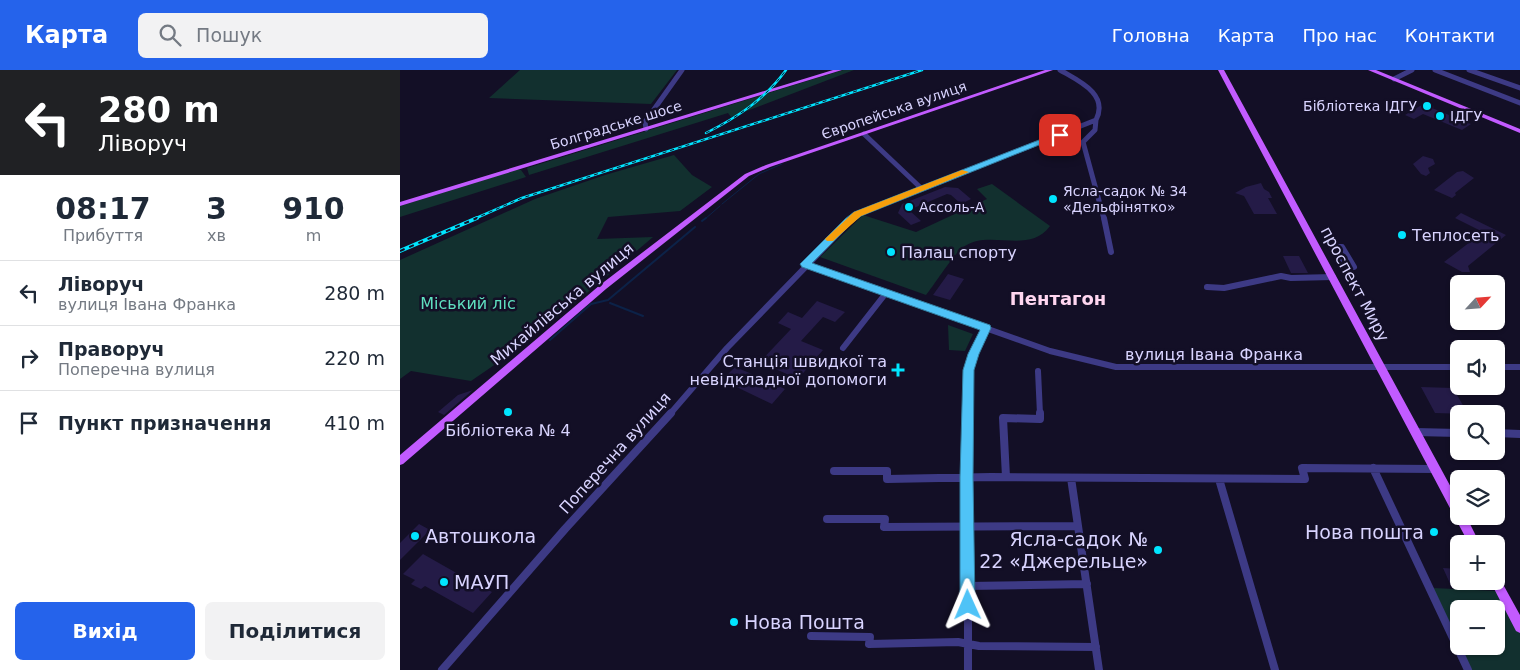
<!DOCTYPE html>
<html lang="uk">
<meta charset="utf-8">
<style>
:root{--surface:#fff;--page:#f2f2f3;--text:#1f2937;--muted:#747a83;--line:#e0e1e3;--accent:#2563eb}
body{margin:0;font-family:"DejaVu Sans",sans-serif;background:var(--page);color:var(--text);height:100vh;display:flex;flex-direction:column;font-size:19px;white-space:nowrap}
*{box-sizing:border-box;margin:0}
p{font-size:16px;color:var(--muted)}
.icon{flex:none;width:28px;height:28px;fill:none;stroke:currentColor;stroke-width:2;stroke-linecap:round;stroke-linejoin:round}
.map{position:relative;flex:1;overflow:hidden}
.details{display:flex;flex-direction:column;background:var(--surface);width:400px}
.details>*{flex:none}
.top-card{background:#202124;color:#fff;overflow:hidden}
.needle{width:32px;rotate:64deg}
.buttons{position:absolute;left:1050px;top:205px;display:grid;gap:10px}
.buttons a{display:grid;place-items:center;width:55px;height:55px;border-radius:8px;background:var(--surface);box-shadow:0 1px 4px #0004;font-size:25px}
.pin{position:absolute;display:grid;place-items:center;width:42px;height:42px;color:#fff;margin:-21px;border-radius:10px;box-shadow:0 2px 8px #0006}
.me{position:absolute;width:55px;margin:-28px;rotate:359deg;stroke-linejoin:round;filter:drop-shadow(0 0 4px #0008)}
.turn{display:flex;align-items:center;gap:18px;height:105px;padding:0 15px;font-size:22px}
.turn .icon{width:65px;height:65px;stroke-width:2.5}
.turn b{display:block;font-size:35px;line-height:42px}
.eta{display:flex;justify-content:space-evenly;align-items:center;height:85px;text-align:center}
.eta b{font-size:30px;font-weight:600;line-height:35px}
.button{display:flex;gap:10px;margin-top:auto;padding:10px 15px}
.button a{flex:1;height:58px;border-radius:8px;background:var(--accent);color:#fff;font-size:20px;font-weight:600;line-height:58px;text-align:center}
.button a+a{background:var(--page);color:var(--text)}
ul{padding:0;list-style:none}
li{display:flex;align-items:center;gap:15px;height:65px;padding:0 15px;border-top:1px solid var(--line)}
li div{flex:1}
li b{display:block;font-size:19px}
li em{font-style:normal}
header{display:flex;align-items:center;gap:30px;box-sizing:border-box;height:70px;padding:0 25px;background:var(--accent);color:#fff}
header strong{font-size:24px}
nav{display:flex;gap:28px;margin-inline-start:auto;font-size:18px}
.search{width:350px;height:45px;background:var(--page);display:flex;align-items:center;gap:12px;box-sizing:border-box;padding:0 18px;border-radius:8px;color:var(--muted);font-size:19px}
main{display:flex;flex:1;min-height:0}
.map>svg:first-child{display:block}
</style>
<header>
<strong>Карта</strong>
<div class="search"><svg class="icon" aria-label="search" viewBox="0 0 24 24"><circle cx="10" cy="10" r="6"/><path d="M15 15l6 6"/></svg>Пошук</div>
<nav><a>Головна</a><a>Карта</a><a>Про нас</a><a>Контакти</a></nav>
</header>
<main>
<section class="details">
<div class="top-card">
<div class="turn"><svg class="icon" aria-label="left" viewBox="0 0 24 24"><path d="M17 20v-9H6M10 6l-5 5 5 5"/></svg><div><b>280 m</b>Ліворуч</div></div>
</div>
<div class="eta">
<div><b>08:17</b><p>Прибуття</p></div>
<div><b>3</b><p>хв</p></div>
<div><b>910</b><p>m</p></div>
</div>
<ul>
<li><svg class="icon" aria-label="left" viewBox="0 0 24 24"><path d="M17 20v-9H6M10 6l-5 5 5 5"/></svg><div><b>Ліворуч</b><p>вулиця Івана Франка</p></div><em>280 m</em></li>
<li><svg class="icon" aria-label="right" viewBox="0 0 24 24"><path d="M7 20v-9h11M14 6l5 5-5 5"/></svg><div><b>Праворуч</b><p>Поперечна вулиця</p></div><em>220 m</em></li>
<li><svg class="icon" aria-label="arrive" viewBox="0 0 24 24"><path d="M6 21V4h12l-3 4 3 4H6"/></svg><div><b>Пункт призначення</b></div><em>410 m</em></li>
</ul>
<div class="button"><a>Вихід</a><a>Поділитися</a></div>
</section>
<div class="map">
<svg width="1120" height="600" viewBox="0 0 1120 600">
<rect width="100%" height="100%" fill="#130f26"/>
<!-- green -->
<path fill="#12302f" d="M120 0H277L251 34 89 28Z
M443 0H454L331 47 328 43 129 105 127 98Z
M274 85 292 105 312 117 280 141 208 147 197 169 253 167C194 217 136 268 71 311L11 301 0 309V190L135 129 205 105Z
M116 100H121L126 107 0 147V136Z
M592 114 650 156C628 186 588 157 562 178 553 185 535 214 526 225L420 187 463 145 516 162 587 129 577 119Z
M548 255 573 264 565 281 549 280Z
M1033 518 1096 521 1120 563V600H1071L1060 576H1096V539H1059V574Z"/>
<g fill="none" stroke-linecap="round" stroke-linejoin="round">
<!-- stream-far1 -->
<path stroke="#0c2248" stroke-width="1" d="M322 134 359 104 382 94
M305 149 320 136"/>
<!-- stream -->
<path stroke="#0c2248" stroke-width="2" d="M302 151 306 148
M210 233 243 246
M150 270 191 234 208 230 295 157"/>
</g>
<!-- building -->
<path fill="#241b47" d="M1025 33 1034 37 1032 38 1071 54 1062 60 1023 44 1014 49 1005 45Z
M1023 86 1033 89 1035 94 1028 98 1030 103 1026 106 1021 104 1013 94Z
M1063 101 1074 108 1055 123 1056 125 1052 128 1034 120 1057 102Z
M861 113 864 119 869 122 872 128H868L877 144H854L844 126 835 123 846 117Z
M545 117 558 118 571 129 561 134 551 125 547 124 509 140 521 151 511 155 498 143 502 134Z
M1061 143 1106 165 1068 196 1070 202H1062L1044 192 1083 162 1055 148Z
M883 186H899L908 203H891Z
M548 204 564 209 550 230 533 225Z
M417 231 445 242 435 252 423 247 401 271 423 280 398 309 360 292 391 259 378 253 388 242 402 248Z
M335 297 357 306 385 319 372 334 322 310Z
M1021 317 1053 318 1068 344 1035 343Z
M73 320 44 345 38 342 58 325Z
M19 454 30 460 0 490V473Z
M23 484 67 509 92 522 73 543 25 516 21 519 11 514 15 510 3 504Z
M1043 498 1059 499V511H1068L1072 519 1052 518Z"/>
<g fill="none" stroke-linecap="round" stroke-linejoin="round">
<!-- minor-far2 -->
<path stroke="#3d3a85" stroke-width="5" d="M1035 0 1120 33
M1069 0 1120 18
M994 9 1012 0
M696 50 695 60 683 72 704 149
M246 59 245 52 282 0
M464 64 522 119
M452 149 458 144 696 50C709 24 679 11 660 0"/>
<!-- minor-far1 -->
<path stroke="#3d3a85" stroke-width="6" d="M704 148 711 182
M932 177H942L954 197H943Z
M405 194 650 281 716 297H1059
M807 217 824 218 881 206 891 208 933 207
M443 278 486 223
M1096 297H1120
M638 301 640 344
M270 344 327 278 453 148
M568 344 569 300 573 284 586 258"/>
<!-- minor -->
<path stroke="#3d3a85" stroke-width="8" d="M1015 362 1059 363
M1096 363 1120 364
M973 398 1068 600
M434 401H487V409L591 407 905 409 902 398 1035 399
M606 407 603 348 640 349V343
M671 408 699 600
M819 409 875 600
M427 449H485L484 457 678 456
M568 516 687 514
M411 566 470 567 469 574 558 572 579 576 696 577
M42 600 165 459 271 343
M568 600V343"/>
<!-- major -->
<path fill="#c25bff" fill-rule="evenodd" d="M433 0H442L0 136V132Z
M645 0H653L370 97 349 106 206 219 3 394 0 395V385L200 215 345 104 366 95Z
M818 0H824L1059 432V446H1066L1080 474H1069Z
M968 0H976L1120 59V63Z
M1096 506 1099 507 1120 545V563L1116 561 1090 511H1096Z"/>
<defs>
<path id="rail-far1" d="M306 63C338 47 365 29 386 0
M74 149 122 128 522 0"/>
<path id="rail" d="M0 181 77 148"/>
</defs>
<!-- rail-far1 casing -->
<use href="#rail-far1" stroke="#00e5ff" stroke-width="2.5"/>
<!-- rail casing -->
<use href="#rail" stroke="#00e5ff" stroke-width="4"/>
<!-- rail-far1 -->
<use href="#rail-far1" stroke="#130f26" stroke-width="1" stroke-dasharray="4" stroke-linecap="butt"/>
<!-- rail -->
<use href="#rail" stroke="#130f26" stroke-width="2" stroke-dasharray="5" stroke-linecap="butt"/>
</g>
<!-- route -->
<path fill="#4fc3f7" stroke="#337fa1" d="M657 63 664 65 461 146 452 153 412 193 590 255 591 258 579 284 574 300 573 407 575 535 573 540 568 543 563 540 560 535V407L563 300 568 284 580 260 402 197 400 194 445 149 454 142Z"/>
<!-- slow -->
<path fill="#f59e0b" d="M562 100 569 102 461 146 433 171H427L425 169 454 142Z"/>
<!-- markers -->
<g fill="#00e5ff" stroke="#130f26" stroke-width="2">
<circle cx="1027" cy="36" r="5"/>
<circle cx="1040" cy="46" r="5"/>
<circle cx="653" cy="129" r="5"/>
<circle cx="509" cy="137" r="5"/>
<circle cx="1002" cy="165" r="5"/>
<circle cx="491" cy="182" r="5"/>
<path d="M495.5 292.5h5v5h5v5h-5v5h-5v-5h-5v-5h5z"/>
<circle cx="108" cy="342" r="5"/>
<circle cx="1034" cy="462" r="5"/>
<circle cx="15" cy="466" r="5"/>
<circle cx="758" cy="480" r="5"/>
<circle cx="44" cy="512" r="5"/>
<circle cx="334" cy="552" r="5"/>
</g>
<g text-anchor="middle" dominant-baseline="central" stroke-width="5" stroke-linejoin="round" paint-order="stroke">
<!-- far-poi labels -->
<g font-size="14" fill="#d9d4ff" stroke="#130f26" text-anchor="start">
<text x="1017" y="36" text-anchor="end">Бібліотека ІДГУ</text>
<text x="1050" y="46">ІДГУ</text>
<text x="663" y="121">Ясла-садок № 34<tspan x="663" dy="16">«Дельфінятко»</tspan></text>
<text x="519" y="137">Ассоль-А</text>
</g>
<!-- far-street labels -->
<g font-size="14" fill="#d9d4ff" stroke="#130f26">
<text transform="translate(494 40) rotate(-19)">Європейська вулиця</text>
<text transform="translate(216 55) rotate(-17)">Болградське шосе</text>
</g>
<!-- poi labels -->
<g font-size="16" fill="#d9d4ff" stroke="#130f26" text-anchor="start">
<text x="1012" y="165">Теплосеть</text>
<text x="501" y="182">Палац спорту</text>
<text x="487" y="291" text-anchor="end">Станція швидкої та<tspan x="487" dy="18">невідкладної допомоги</tspan></text>
<text x="108" y="360" text-anchor="middle">Бібліотека № 4</text>
</g>
<!-- street labels -->
<g font-size="16" fill="#d9d4ff" stroke="#130f26">
<text transform="translate(955 214) rotate(62)">проспект Миру</text>
<text transform="translate(162 234) rotate(-40)">Михайлівська вулиця</text>
<text x="814" y="284">вулиця Івана Франка</text>
<text transform="translate(215 383) rotate(-48)">Поперечна вулиця</text>
</g>
<!-- park labels -->
<g font-size="16" fill="#5fe0c0" stroke="#130f26">
<text x="68" y="233">Міський ліс</text>
</g>
<!-- neighbourhood labels -->
<g font-size="18" font-weight="bold" fill="#ffd6f0" stroke="#130f26">
<text x="658" y="228">Пентагон</text>
</g>
<!-- near-poi labels -->
<g font-size="19" fill="#d9d4ff" stroke="#130f26" text-anchor="start">
<text x="1024" y="462" text-anchor="end">Нова пошта</text>
<text x="25" y="466">Автошкола</text>
<text x="748" y="469" text-anchor="end">Ясла-садок №<tspan x="748" dy="22">22 «Джерельце»</tspan></text>
<text x="54" y="512">МАУП</text>
<text x="344" y="552">Нова Пошта</text>
</g>
</g>
</svg>
<div class="buttons">
<a><svg class="needle" viewBox="-14 -14 28 28"><path d="M0-13l5 13h-10z" fill="#e53935"/><path d="M0 13l5-13h-10z" fill="#747a83"/></svg></a>
<a><svg class="icon" aria-label="sound" viewBox="0 0 24 24"><path d="M4 9h4l5-4v14l-5-4H4zM17 9q2 3 0 6"/></svg></a>
<a><svg class="icon" aria-label="search" viewBox="0 0 24 24"><circle cx="10" cy="10" r="6"/><path d="M15 15l6 6"/></svg></a>
<a><svg class="icon" aria-label="layers" viewBox="0 0 24 24"><path d="M12 4l9 5-9 5-9-5zM3 14l9 5 9-5"/></svg></a>
<a>+</a>
<a>−</a>
</div>
<div class="pin" style="left:660px;top:65px;background:#d93025"><svg class="icon" aria-label="arrive" viewBox="0 0 24 24"><path d="M6 21V4h12l-3 4 3 4H6"/></svg></div>
<svg class="me" style="left:568px;top:535px" viewBox="-20 -20 40 40"><path d="M0-17L14 15 0 8-14 15z" fill="#4fc3f7" stroke="#fff" stroke-width="4"/></svg>
</div>
</main>
